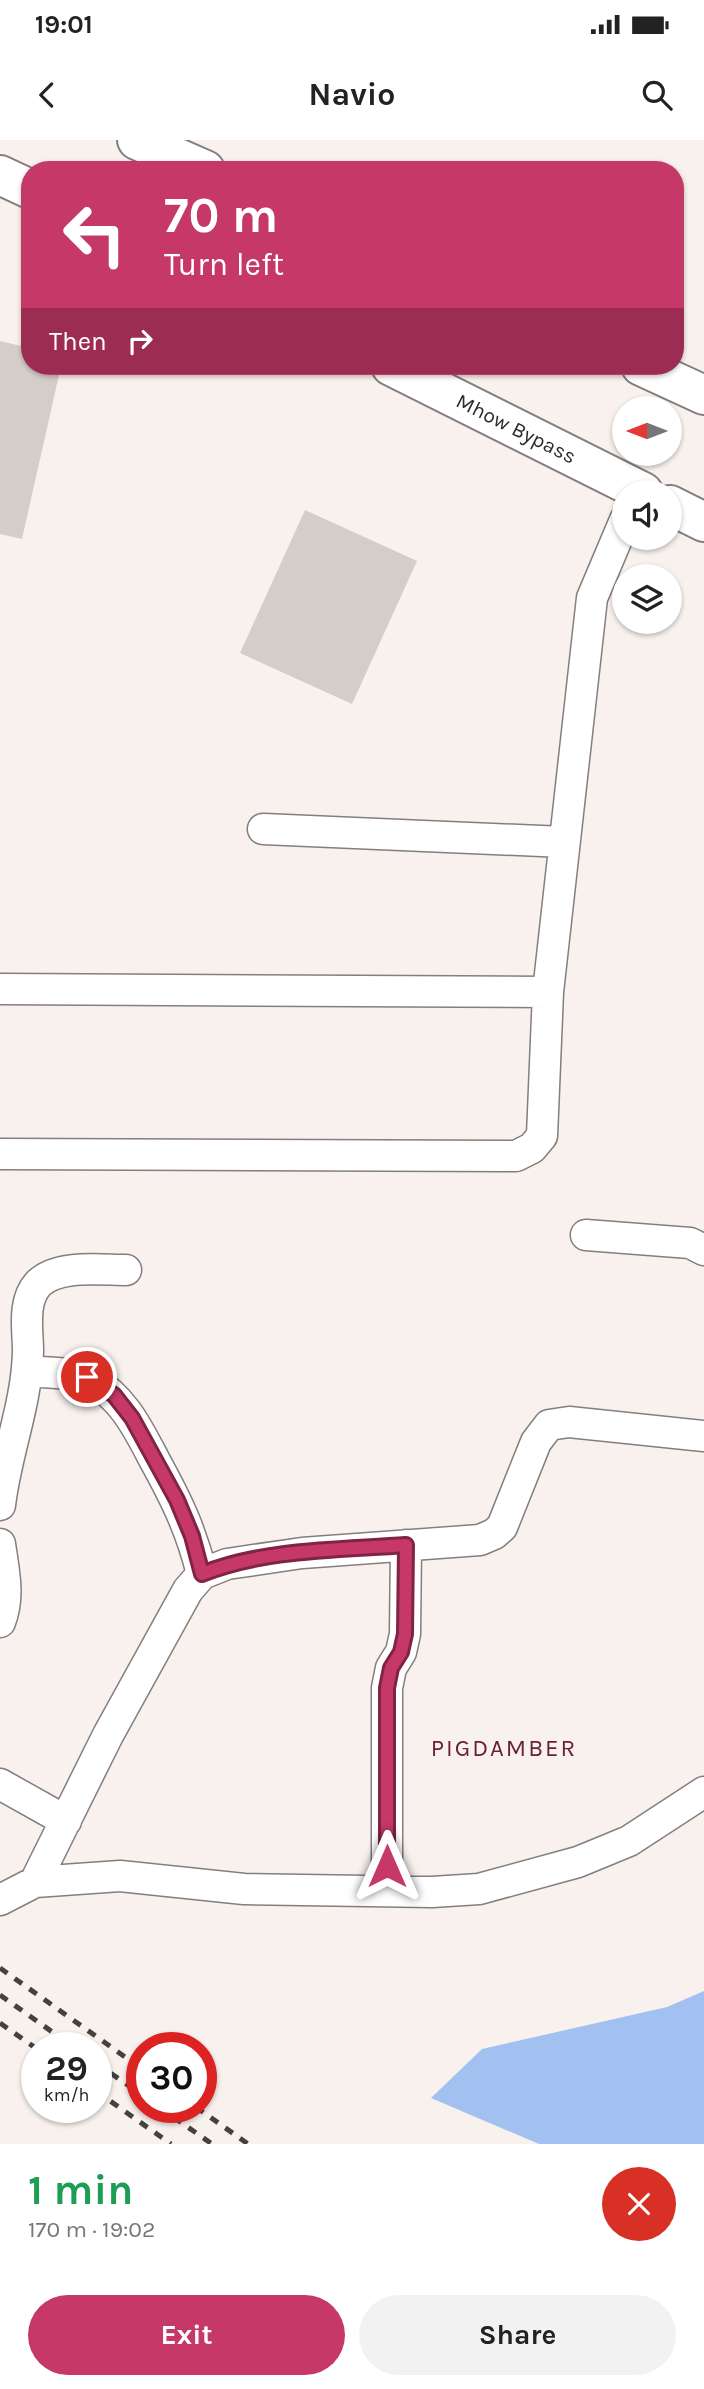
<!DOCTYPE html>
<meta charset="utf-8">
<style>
:root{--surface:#fff;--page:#f2f2f2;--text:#222;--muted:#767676;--accent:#c53868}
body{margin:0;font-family:Karla,sans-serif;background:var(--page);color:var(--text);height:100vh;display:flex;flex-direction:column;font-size:26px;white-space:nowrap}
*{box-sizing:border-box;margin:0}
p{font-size:23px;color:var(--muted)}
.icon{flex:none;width:38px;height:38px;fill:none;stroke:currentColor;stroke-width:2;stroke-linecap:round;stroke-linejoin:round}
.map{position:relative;height:2004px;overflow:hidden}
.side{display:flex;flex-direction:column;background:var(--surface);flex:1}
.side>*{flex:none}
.guide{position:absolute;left:21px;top:21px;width:663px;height:214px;border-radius:28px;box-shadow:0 2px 5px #0004;background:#c53868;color:#fff;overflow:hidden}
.needle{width:46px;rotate:270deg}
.tools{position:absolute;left:612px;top:256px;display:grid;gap:14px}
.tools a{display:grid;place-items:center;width:70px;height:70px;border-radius:50%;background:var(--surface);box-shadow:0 2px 5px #0004;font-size:35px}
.speed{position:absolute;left:21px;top:1892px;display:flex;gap:14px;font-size:35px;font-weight:700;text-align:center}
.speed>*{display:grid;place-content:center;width:91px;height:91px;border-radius:50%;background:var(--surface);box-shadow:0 2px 5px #0004;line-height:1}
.speed small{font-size:18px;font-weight:400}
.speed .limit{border:10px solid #d22;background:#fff;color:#111}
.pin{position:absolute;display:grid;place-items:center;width:60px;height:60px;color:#fff;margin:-30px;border:4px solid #fff;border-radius:50%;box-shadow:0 2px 7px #0007}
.me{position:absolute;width:77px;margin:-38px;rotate:0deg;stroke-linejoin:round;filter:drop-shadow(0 0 5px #0008)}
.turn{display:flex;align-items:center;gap:24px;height:147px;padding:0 28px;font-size:32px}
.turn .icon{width:91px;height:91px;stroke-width:2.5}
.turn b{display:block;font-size:49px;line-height:60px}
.then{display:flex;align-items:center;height:66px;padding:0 28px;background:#0003;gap:14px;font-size:26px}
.round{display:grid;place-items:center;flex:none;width:74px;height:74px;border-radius:37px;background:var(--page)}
.summary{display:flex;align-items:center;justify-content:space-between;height:119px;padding:0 28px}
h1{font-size:42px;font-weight:700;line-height:52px;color:#1e9e55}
.primary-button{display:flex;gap:14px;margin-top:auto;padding:14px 28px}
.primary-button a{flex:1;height:80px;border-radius:42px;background:var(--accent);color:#fff;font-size:28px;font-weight:700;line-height:80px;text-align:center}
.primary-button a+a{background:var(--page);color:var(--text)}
.status{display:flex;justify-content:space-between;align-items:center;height:49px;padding:0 35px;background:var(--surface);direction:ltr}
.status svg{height:19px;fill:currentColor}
header{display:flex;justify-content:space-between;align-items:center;height:91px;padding:0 28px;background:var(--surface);font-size:32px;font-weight:700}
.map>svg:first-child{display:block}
</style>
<div class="status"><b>19:01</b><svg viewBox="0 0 49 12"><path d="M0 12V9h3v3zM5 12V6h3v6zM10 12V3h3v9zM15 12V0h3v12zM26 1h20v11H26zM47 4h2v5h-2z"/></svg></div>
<header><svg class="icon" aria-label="back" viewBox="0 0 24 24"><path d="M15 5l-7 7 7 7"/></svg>Navio<svg class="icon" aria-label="search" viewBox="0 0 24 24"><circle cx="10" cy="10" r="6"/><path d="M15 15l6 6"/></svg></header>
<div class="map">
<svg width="704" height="2004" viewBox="0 0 704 2004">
<rect width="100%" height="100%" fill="#f8f1ee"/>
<!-- water -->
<path fill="#a2c1f1" d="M704 1851V2004H539L431 1958 482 1909 667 1867Z"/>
<!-- building -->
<path fill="#d4cdca" d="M0 201 30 208V226H61L22 399 0 394Z
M305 370 417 421 352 564 240 513Z"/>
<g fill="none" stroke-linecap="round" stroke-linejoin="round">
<defs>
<path id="street" d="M263 689 564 702
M0 849 548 852
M0 1014 516 1016 532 1008 542 996 548 852 592 458 625 380
M586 1095 690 1103 704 1110
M27 1231C43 1233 77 1232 90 1239 124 1258 138 1289 155 1321 177 1361 191 1390 202 1434
M0 1365C6 1313 27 1264 28 1211 28 1190 22 1162 38 1144 57 1124 101 1130 126 1130
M0 1404C4 1432 10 1456 0 1482
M0 1644 66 1681
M35 1742 108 1595 188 1450 202 1434 227 1424 302 1413 480 1400 494 1394 502 1387 536 1302 549 1285 569 1282 704 1296
M387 1751V1548L391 1528 401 1512 405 1494 406 1405
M0 1760 35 1742 120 1736 244 1749 432 1752 479 1749 578 1722 629 1701 704 1652"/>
<g id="highway">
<path d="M137 0 205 30"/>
<path d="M0 35 30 49"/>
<path id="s1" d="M391 226 643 352"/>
<path d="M641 226 704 255"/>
<path d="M670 365 704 382"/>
</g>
</defs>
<!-- street casing -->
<use href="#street" stroke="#847e7c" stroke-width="33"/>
<!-- highway casing -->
<use href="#highway" stroke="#847e7c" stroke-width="42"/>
<!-- street -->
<use href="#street" stroke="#fff" stroke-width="30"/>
<!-- highway -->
<use href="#highway" stroke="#fff" stroke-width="38"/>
<!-- rail -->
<path stroke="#44413f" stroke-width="5" stroke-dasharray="9 9" stroke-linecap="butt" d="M0 1828 142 1929
M0 1855 75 1908
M0 1883 37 1909
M96 1923 142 1955
M96 1951 171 2004
M159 1967 212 2004
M196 1967 248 2004"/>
</g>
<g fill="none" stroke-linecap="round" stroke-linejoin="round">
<defs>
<path id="route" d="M87 1237 114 1255 132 1278 177 1360 192 1396 202 1434C263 1409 340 1410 406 1405L405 1494 401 1512 391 1528 387 1548V1726"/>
</defs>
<!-- route casing -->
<use href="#route" stroke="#802444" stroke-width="18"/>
<!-- route -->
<use href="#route" stroke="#c53868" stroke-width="12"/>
</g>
<g text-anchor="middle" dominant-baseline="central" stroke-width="5" stroke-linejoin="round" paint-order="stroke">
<!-- street labels -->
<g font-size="21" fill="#2e2c2a" stroke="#f8f1ee">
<text stroke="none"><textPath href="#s1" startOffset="140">Mhow Bypass</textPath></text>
</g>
<!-- quarter labels -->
<g font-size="24" letter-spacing="2" fill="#662237" stroke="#f8f1ee">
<text x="504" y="1608">PIGDAMBER</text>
</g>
</g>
</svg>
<div class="tools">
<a><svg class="needle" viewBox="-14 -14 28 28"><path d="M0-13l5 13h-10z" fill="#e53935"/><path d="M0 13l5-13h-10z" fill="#767676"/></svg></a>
<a><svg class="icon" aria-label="sound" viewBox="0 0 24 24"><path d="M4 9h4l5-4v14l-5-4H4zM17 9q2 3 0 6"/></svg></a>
<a><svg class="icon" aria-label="layers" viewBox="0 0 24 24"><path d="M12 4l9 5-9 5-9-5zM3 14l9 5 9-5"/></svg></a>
</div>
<div class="speed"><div>29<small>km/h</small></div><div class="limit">30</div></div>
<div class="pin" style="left:87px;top:1237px;background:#d93025"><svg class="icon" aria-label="arrive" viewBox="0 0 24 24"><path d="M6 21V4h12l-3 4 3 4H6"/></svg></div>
<svg class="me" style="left:387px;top:1726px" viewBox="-20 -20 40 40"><path d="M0-17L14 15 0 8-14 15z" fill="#c53868" stroke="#fff" stroke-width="4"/></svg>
<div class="guide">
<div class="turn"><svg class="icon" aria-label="left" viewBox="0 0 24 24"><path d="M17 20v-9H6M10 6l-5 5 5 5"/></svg><div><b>70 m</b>Turn left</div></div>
<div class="then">Then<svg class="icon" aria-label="right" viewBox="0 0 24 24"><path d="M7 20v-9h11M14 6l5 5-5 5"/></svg></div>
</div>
</div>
<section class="side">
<div class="summary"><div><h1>1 min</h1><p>170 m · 19:02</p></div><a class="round" style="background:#d93025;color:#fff"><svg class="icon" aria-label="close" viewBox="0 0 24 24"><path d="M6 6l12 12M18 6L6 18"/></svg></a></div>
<div class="primary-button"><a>Exit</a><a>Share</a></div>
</section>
